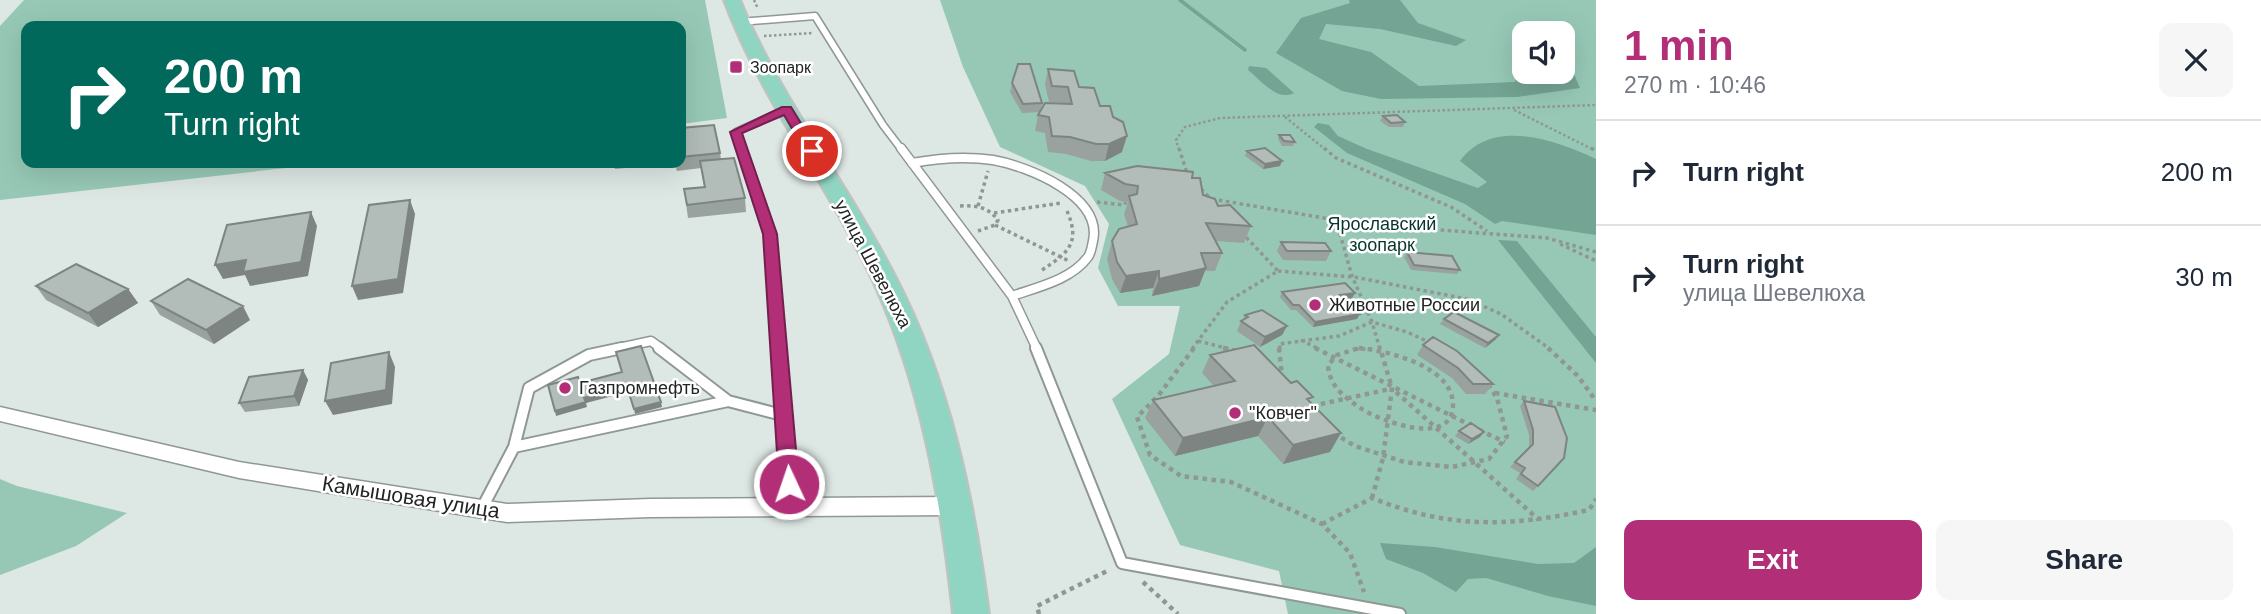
<!DOCTYPE html>
<meta charset="utf-8">
<style>
:root{--surface:#fff;--page:#f6f6f7;--text:#1f2937;--muted:#747a83;--line:#e0e1e3;--accent:#b22f78}
body{margin:0;font-family:Arial,sans-serif;background:var(--page);color:var(--text);height:100vh;display:flex;flex-direction:column;font-size:26px;white-space:nowrap}
*{box-sizing:border-box;margin:0}
p{font-size:23px;color:var(--muted)}
.icon{flex:none;width:38px;height:38px;fill:none;stroke:currentColor;stroke-width:2;stroke-linecap:round;stroke-linejoin:round}
.map{position:relative;flex:1;overflow:hidden}
.details{display:flex;flex-direction:column;background:var(--surface);width:665px}
.details>*{flex:none}
.banner{position:absolute;left:21px;top:21px;width:665px;height:147px;border-radius:14px;box-shadow:0 7px 28px #0002;background:#00695c;color:#fff;overflow:hidden}
.controls{position:absolute;left:1512px;top:21px;display:grid;gap:14px}
.controls a{display:grid;place-items:center;width:63px;height:63px;border-radius:14px;background:var(--surface);box-shadow:0 7px 28px #0002;font-size:35px}
.pin{position:absolute;display:grid;place-items:center;width:60px;height:60px;color:#fff;margin:-30px;border:4px solid #fff;border-radius:50%;box-shadow:0 2px 7px #0007}
.me{position:absolute;width:77px;margin:-38px;rotate:357deg;stroke-linejoin:round;filter:drop-shadow(0 0 5px #0008)}
.turn{display:flex;align-items:center;gap:24px;height:147px;padding:0 28px;font-size:32px}
.turn .icon{width:91px;height:91px;stroke-width:2.5}
.turn b{display:block;font-size:49px;line-height:60px}
.round{display:grid;place-items:center;flex:none;width:74px;height:74px;border-radius:14px;background:var(--page)}
.summary{display:flex;align-items:center;justify-content:space-between;height:119px;padding:0 28px}
h1{font-size:42px;font-weight:800;line-height:52px;color:var(--accent)}
.cta{display:flex;gap:14px;margin-top:auto;padding:14px 28px}
.cta a{flex:1;height:80px;border-radius:14px;background:var(--accent);color:#fff;font-size:28px;font-weight:800;line-height:80px;text-align:center}
.cta a+a{background:var(--page);color:var(--text)}
ul{padding:0;list-style:none}
li{display:flex;align-items:center;gap:21px;height:105px;padding:0 28px;border-top:2px solid var(--line)}
li div{flex:1}
li b{display:block;font-size:26px}
li em{font-style:normal}
main{display:flex;flex:1;min-height:0}
.map>svg:first-child{display:block}
</style>
<main>
<div class="map">
<svg width="1596" height="614" viewBox="0 0 1596 614">
<rect width="100%" height="100%" fill="#dde7e3"/>
<!-- green -->
<path fill="#97c8b6" fill-rule="evenodd" d="M24 0H705L727 118 681 124V26H26V163H331L0 200V26Z
M940 0H1596V614H1288L1279 571 1180 545 1112 399 1169 354 1180 306H1118L1098 268 1109 224 1085 186 1000 147 963 67ZM1524 33H1563V72H1524Z
M0 479 17 486 127 513 76 546 0 575Z"/>
<!-- water -->
<path fill="#74a493" d="M1349 0H1400L1418 23 1466 40 1456 46 1380 29 1326 24 1319 39 1371 52 1419 86 1515 82 1520 64 1524 63V72L1563 70 1574 74 1580 88 1517 97 1381 99 1342 91 1276 53 1301 18 1350 3Z
M1249 66 1266 68 1294 93C1277 102 1261 80 1248 70Z
M1318 123 1329 125 1338 136 1367 149 1478 188 1487 182 1460 161C1492 117 1556 140 1596 159V235L1502 221 1495 224 1465 204 1347 153 1314 127Z
M1498 240 1517 241 1596 337V363Z
M1380 543 1435 547 1538 564 1574 563 1596 547V606L1548 596 1486 578 1468 579 1456 592 1423 573 1386 559Z"/>
<g fill="none" stroke-linecap="round" stroke-linejoin="round">
<!-- stream -->
<path stroke="#74a493" stroke-width="3.5" d="M1180 0 1245 50"/>
<defs>
<path id="service-far2" d="M740 22 815 16 883 125 902 150
M742 150 736 132 787 109"/>
<path id="service-far1" d="M741 148 770 234 780 349
M901 148 1012 296 1037 349
M912 163C939 158 966 156 993 160 1027 166 1103 196 1093 241 1092 246 1091 253 1088 257 1071 280 1038 287 1012 296
M614 349 651 341 662 349"/>
<path id="service" d="M659 348 728 401 786 416
M780 348 790 507
M1036 348 1122 563 1400 614
M514 447 728 401
M481 510 514 447 529 388 589 355 622 348"/>
<path id="minor" d="M0 407 239 462 507 504 650 499 955 497 963 500 966 506 963 512 955 515 650 517 507 522 239 478 0 421Z"/>
<path id="primary" d="M724 0H740C780 99 848 183 896 278 950 382 974 499 989 614H953C941 500 921 385 873 281 828 185 761 100 724 0Z"/>
</defs>
<!-- service-far2 casing -->
<use href="#service-far2" stroke="#8f9894" stroke-width="9"/>
<!-- service-far1 casing -->
<use href="#service-far1" stroke="#8f9894" stroke-width="11"/>
<!-- service casing -->
<use href="#service" stroke="#8f9894" stroke-width="14"/>
<!-- minor casing -->
<use href="#minor" stroke="#8f9894" stroke-width="3"/>
<!-- primary casing -->
<use href="#primary" stroke="#c1c2c1" stroke-width="4"/>
<!-- path-far2 -->
<path stroke="#8f9794" stroke-width="2.5" stroke-dasharray="2.5 2.5" stroke-linecap="butt" d="M754 0 758 9
M764 36 813 33
M1514 110 1594 150
M1285 117 1326 150
M1179 150 1176 140 1185 127 1220 118 1596 105"/>
<!-- path-far1 -->
<path stroke="#8f9794" stroke-width="3.5" stroke-dasharray="3.5 3.5" stroke-linecap="butt" d="M1179 148 1187 173
M1324 148 1336 158 1451 207 1487 231
M1591 148 1596 151
M1201 189 1213 201
M1212 199 1360 224 1547 238 1596 252
M1097 202 1124 205 1126 202
M960 206C976 205 988 207 998 220L995 225 978 231
M978 206 988 171
M994 213 1061 203
M1336 220 1352 276 1372 322 1380 349
M995 225 1069 261
M1560 244 1596 261
M1042 270C1068 253 1081 243 1067 211
M1278 271 1354 277 1467 299 1501 314 1550 349
M1301 340 1319 349
M1198 341 1230 349
M1192 349 1227 302 1278 271 1244 235
M1280 349 1279 344 1339 336 1372 322 1407 332 1444 349
M1355 349H1372"/>
<!-- path -->
<path stroke="#8f9794" stroke-width="4.5" stroke-dasharray="4.5 4.5" stroke-linecap="butt" d="M1194 348 1158 396 1137 417 1150 455 1181 476 1231 482 1322 524 1350 553 1364 592
M1223 348 1236 351
M1279 348 1283 386 1312 420 1355 446 1404 462 1452 467 1489 459 1507 436 1497 398 1487 383 1474 370 1441 348
M1315 348 1472 426
M1359 348C1388 351 1453 366 1453 405 1453 448 1380 421 1362 409 1345 398 1329 386 1328 365L1337 355Z
M1548 348 1578 376 1596 401
M1396 392 1539 520
M1495 393 1596 410
M1312 406 1390 389
M1479 430 1505 442
M1372 498 1383 458 1392 388 1380 348
M1322 524 1372 498C1449 529 1509 527 1589 510L1596 499
M1143 582 1178 614
M1039 614 1037 606 1109 570"/>
<!-- service-far2 -->
<use href="#service-far2" stroke="#fff" stroke-width="6"/>
<!-- service-far1 -->
<use href="#service-far1" stroke="#fff" stroke-width="8"/>
<!-- service -->
<use href="#service" stroke="#fff" stroke-width="10"/>
<!-- minor -->
<use href="#minor" fill="#fff" fill-rule="evenodd"/>
<!-- primary -->
<use href="#primary" fill="#8fd5c1" fill-rule="evenodd"/>
</g>
<!-- wall -->
<path fill="#99a29e" d="M1048 69 1079 87 1100 106 1122 152 1105 161H1091L1066 154 1048 152 1045 133 1035 131 1038 115 1040 112 1022 113 1010 92 1012 83 1042 103 1040 111 1064 104V103L1049 102 1045 85Z
M1383 116 1405 122 1403 127H1389L1380 121Z
M681 128 720 153 721 159 745 198 746 212 688 218 684 189 704 187 701 168 677 171 675 163H681Z
M1279 135 1295 142 1293 146H1282L1278 139Z
M1247 151 1280 166 1263 169 1245 156Z
M614 163H645V166L615 169Z
M1105 173 1192 178 1203 195 1218 206 1251 226 1244 243 1216 241 1222 253 1215 271H1205L1199 286 1152 296 1153 288 1120 293 1112 279 1107 259 1112 241 1128 227 1124 214 1128 202 1120 201 1101 190Z
M1281 242 1331 251 1326 261 1283 260 1277 251Z
M1407 252 1460 270 1457 274 1411 270 1404 257Z
M36 286 128 289 138 303 98 327 46 300Z
M1282 292 1355 293 1352 298 1344 299 1357 319 1313 327 1296 310H1291L1280 297Z
M151 301 250 320 214 344 160 315Z
M1245 315 1287 326 1282 335 1260 347 1237 331 1241 321 1243 320Z
M1444 319 1499 335 1495 340 1485 348 1440 324Z
M1423 345 1493 384 1485 394H1466L1452 378 1417 355Z
M1210 355 1310 402 1330 452 1283 464 1258 436 1175 456 1145 418 1153 400 1214 386 1202 373Z
M303 370 308 380 299 406 245 412 239 403Z
M1524 401 1564 458 1533 491 1516 479 1520 473 1510 467 1529 448V435L1520 406Z
M1459 431 1484 432 1480 437 1468 444 1455 436Z"/>
<!-- shaded-wall -->
<path fill="#7d8481" d="M1127 136 1122 152 1105 161 1109 144Z
M1282 161 1280 166 1263 169 1265 164Z
M410 200 415 214 403 293 358 300 352 286Z
M311 212 317 226 308 276 250 286 245 275 223 279 215 265 246 260Z
M1206 268 1199 286 1152 296 1159 279Z
M1159 271 1153 288 1120 293 1126 276Z
M128 289 138 303 98 327 88 313Z
M1355 293 1352 298 1338 300 1340 295Z
M243 306 250 320 214 344 206 330Z
M1360 314 1357 319 1313 327 1315 322Z
M1287 326 1282 335 1260 347 1265 337Z
M1499 335 1495 340 1485 348 1488 343Z
M389 352 395 367 392 404 333 415 325 401Z
M303 370 308 380 299 406 294 396Z
M627 387 628 392 586 403 587 407 556 416 555 411 584 398Z
M661 402 662 407 635 414 634 409Z
M1268 417 1258 436 1175 456 1183 438Z
M1484 432 1480 437 1468 444 1472 439Z
M1341 433 1330 452 1283 464 1293 445Z"/>
<!-- building -->
<path fill="#b2bcb8" stroke="#7d8481" stroke-width="2" d="M1018 64H1030L1042 103 1023 104 1012 83Z
M1048 69 1074 71 1079 87 1094 88 1100 106H1110L1113 117 1123 122 1127 136 1109 144H1096L1070 137 1052 136 1049 117 1038 115 1045 103 1072 104 1068 87 1052 86Z
M1397 115 1405 122 1391 123 1383 116Z
M714 125 720 153 681 157V128Z
M1279 135H1290L1295 142 1284 141Z
M1265 148 1282 161 1265 164 1247 151Z
M734 158 745 198 687 205 684 189 705 187 700 161Z
M1137 166 1193 172 1192 178H1200L1203 195 1215 199 1218 206 1230 205 1251 226 1206 223 1222 253H1201L1206 268 1159 279V271L1126 276 1117 262 1112 241 1119 229 1137 224 1129 196 1137 194 1138 186 1125 184 1105 173Z
M410 200 398 279 352 286 369 205Z
M311 212 301 262 243 272 246 260 215 265 227 225Z
M1281 242 1325 243 1331 251H1287Z
M1407 252 1452 256 1460 270 1414 265Z
M76 264 128 289 88 313 36 286Z
M188 279 243 306 206 330 151 301Z
M1345 283 1355 293 1340 295 1360 314 1315 322 1299 305H1293L1282 292Z
M1262 310 1287 326 1265 337 1241 321 1248 317 1245 315Z
M1454 312 1499 335 1488 343 1444 319Z
M1433 337 1457 351 1493 384H1473L1458 368 1423 345Z
M1254 345 1291 383 1297 381 1313 397 1307 399 1341 433 1293 445 1268 417 1183 438 1153 400 1235 381 1210 355Z
M641 346 661 402 634 409 627 387 584 398 586 402 555 411 548 385 578 377 580 383 622 372 616 352Z
M389 352 386 390 325 401 331 363Z
M303 370 294 396 239 403 249 377Z
M1524 401 1555 407 1567 438 1564 458 1538 486 1521 474 1525 468 1515 462 1533 444V430Z
M1471 423 1484 432 1472 439 1459 431Z"/>
<!-- route -->
<path fill="#b22f78" stroke="#741f4e" stroke-width="2" d="M782 107H791L818 151 816 154H807L784 115 742 133 777 234 799 484 796 490 789 492 782 490 779 484 763 234 730 132Z"/>
<!-- markers -->
<g fill="#b22f78" stroke="#fff" stroke-width="2.5">
<rect x="729" y="60" width="14" height="14" rx="3.5"/>
<circle cx="1315" cy="305" r="7"/>
<circle cx="565" cy="388" r="7"/>
<circle cx="1235" cy="413" r="7"/>
</g>
<g text-anchor="middle" dominant-baseline="central" stroke-width="5" stroke-linejoin="round" paint-order="stroke">
<!-- far-poi labels -->
<g font-size="16" fill="#212523" stroke="#fff" text-anchor="start">
<text x="750" y="67">Зоопарк</text>
</g>
<!-- park labels -->
<g font-size="18" fill="#073529" stroke="#fff">
<text x="1382" y="224">Ярославский<tspan x="1382" dy="21">зоопарк</tspan></text>
</g>
<!-- street labels -->
<g font-size="18" fill="#212523" stroke="#fff">
<text transform="translate(873 264) rotate(62)">улица Шевелюха</text>
</g>
<!-- poi labels -->
<g font-size="18" fill="#212523" stroke="#fff" text-anchor="start">
<text x="1329" y="305">Животные России</text>
<text x="579" y="388">Газпромнефть</text>
<text x="1249" y="413">"Ковчег"</text>
</g>
<!-- near-street labels -->
<g font-size="21" fill="#212523" stroke="#fff">
<text transform="translate(411 497) rotate(9)">Камышовая улица</text>
</g>
</g>
</svg>
<div class="controls">
<a><svg class="icon" aria-label="sound" viewBox="0 0 24 24"><path d="M4 9h4l5-4v14l-5-4H4zM17 9q2 3 0 6"/></svg></a>
</div>
<div class="pin" style="left:812px;top:151px;background:#d93025"><svg class="icon" aria-label="arrive" viewBox="0 0 24 24"><path d="M6 21V4h12l-3 4 3 4H6"/></svg></div>
<svg class="me" style="left:789px;top:484px" viewBox="-20 -20 40 40"><circle r="17" fill="#b22f78" stroke="#fff" stroke-width="3"/><path d="M0-11L8 9 0 5-8 9z" fill="#fff"/></svg>
<div class="banner">
<div class="turn"><svg class="icon" aria-label="right" viewBox="0 0 24 24"><path d="M7 20v-9h11M14 6l5 5-5 5"/></svg><div><b>200 m</b>Turn right</div></div>
</div>
</div>
<section class="details">
<div class="summary"><div><h1>1 min</h1><p>270 m · 10:46</p></div><a class="round"><svg class="icon" aria-label="close" viewBox="0 0 24 24"><path d="M6 6l12 12M18 6L6 18"/></svg></a></div>
<ul>
<li><svg class="icon" aria-label="right" viewBox="0 0 24 24"><path d="M7 20v-9h11M14 6l5 5-5 5"/></svg><div><b>Turn right</b></div><em>200 m</em></li>
<li><svg class="icon" aria-label="right" viewBox="0 0 24 24"><path d="M7 20v-9h11M14 6l5 5-5 5"/></svg><div><b>Turn right</b><p>улица Шевелюха</p></div><em>30 m</em></li>
</ul>
<div class="cta"><a>Exit</a><a>Share</a></div>
</section>
</main>
